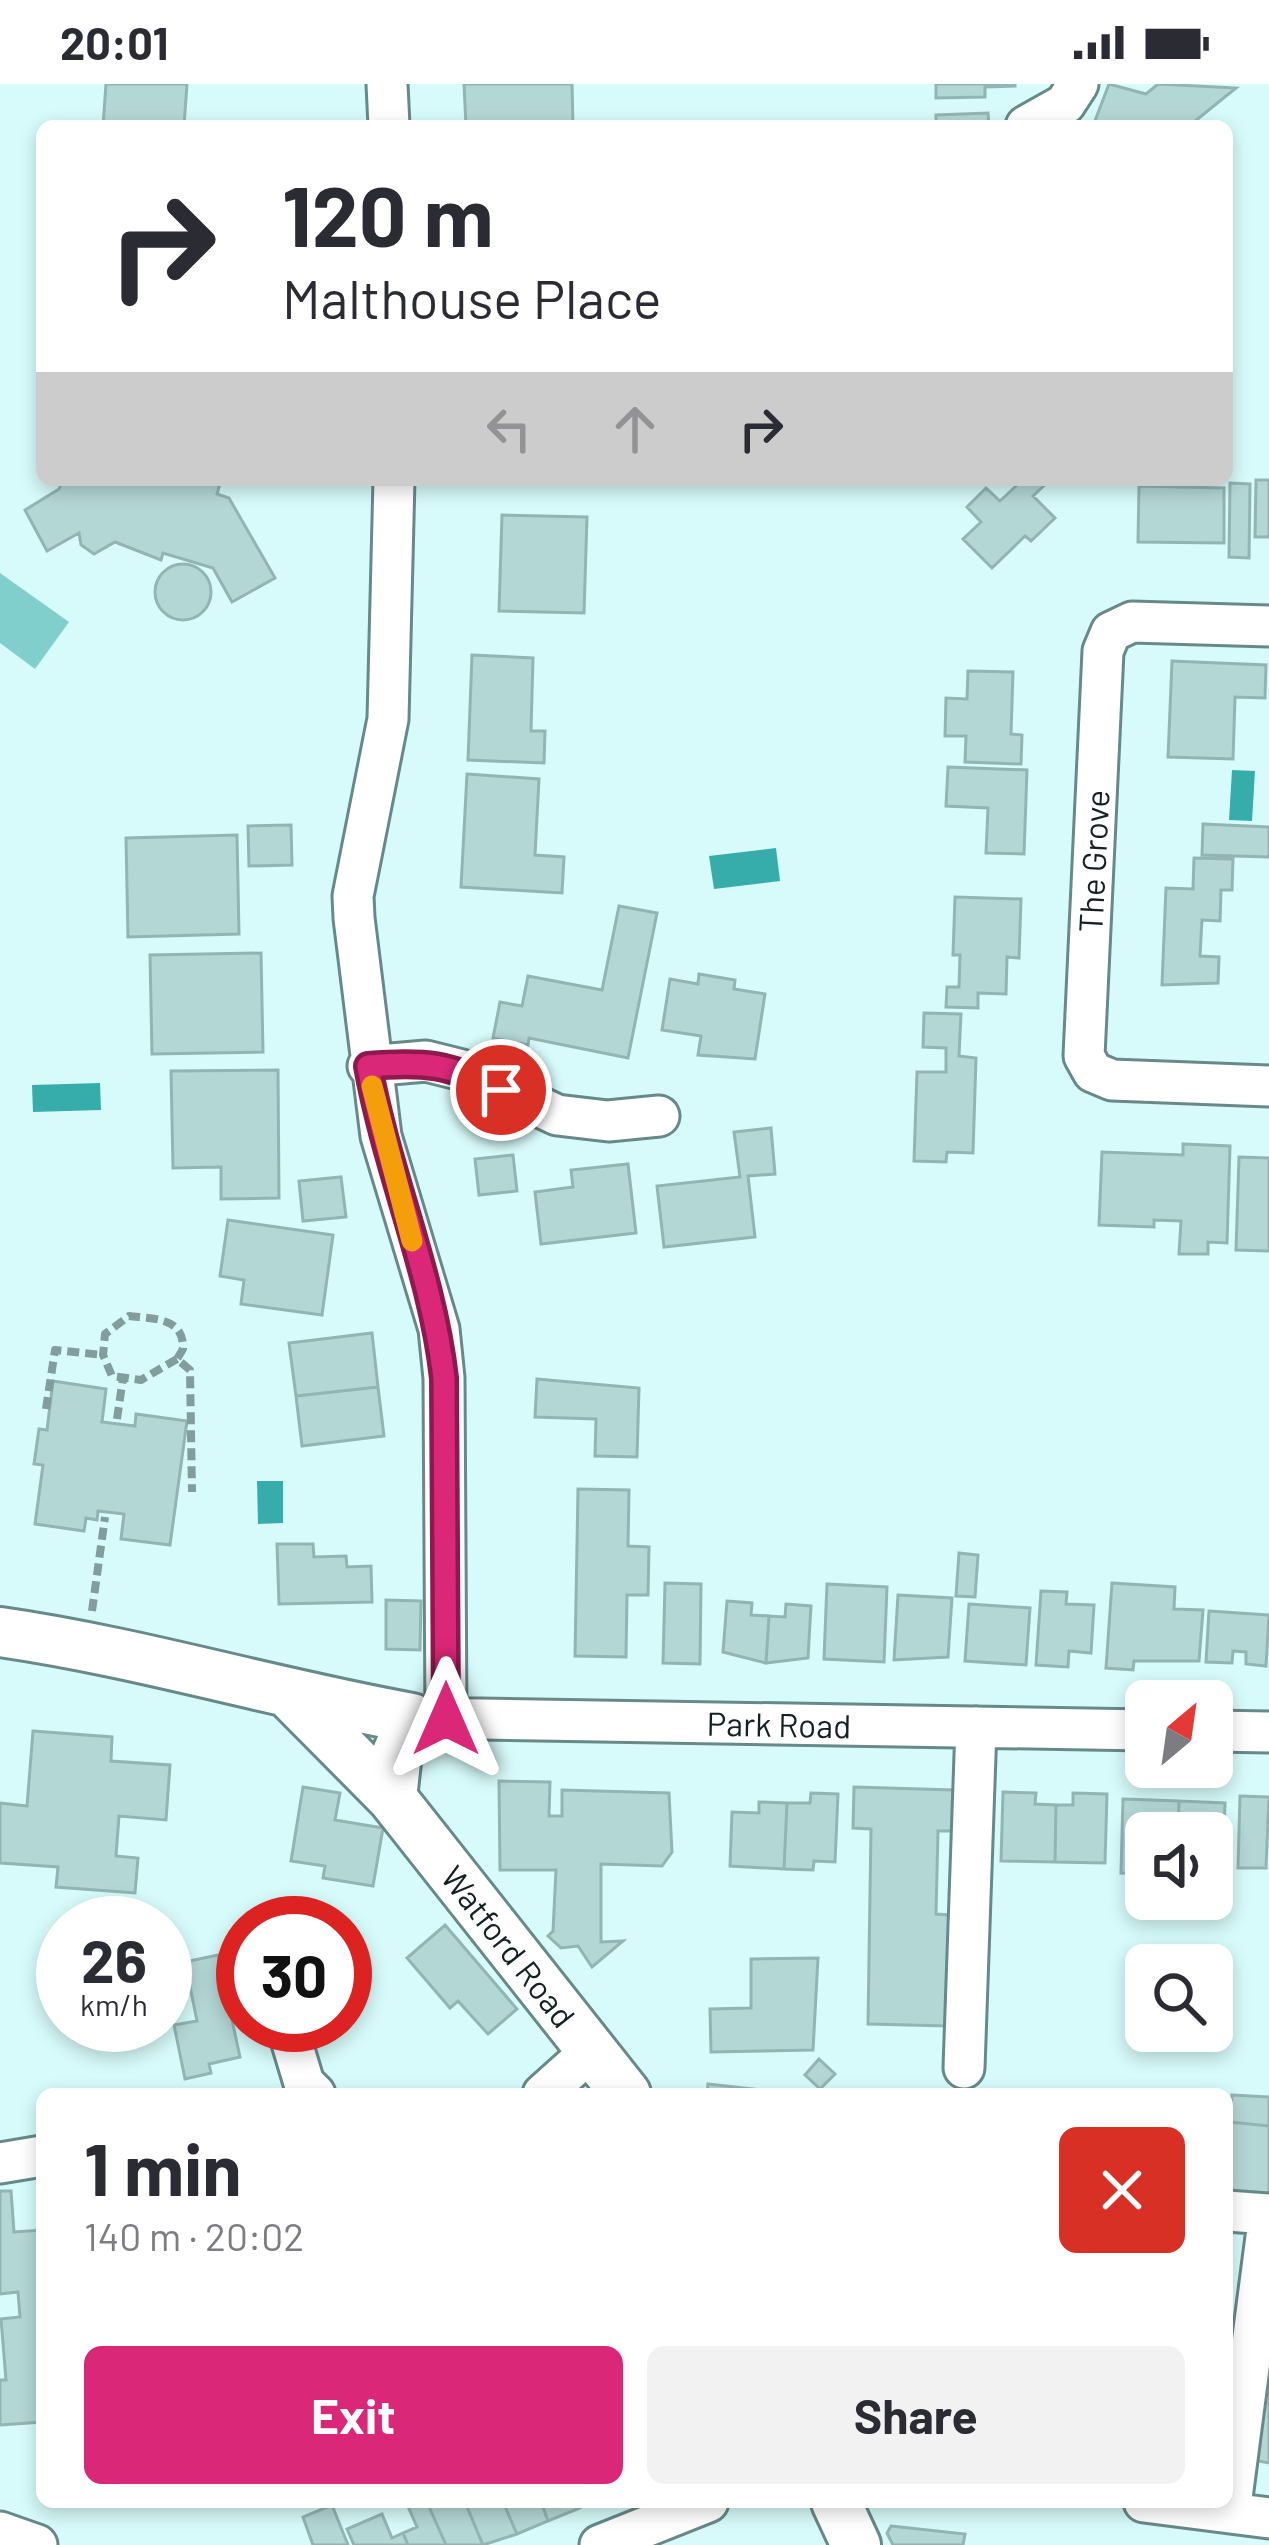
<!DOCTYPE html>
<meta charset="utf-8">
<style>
:root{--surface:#fff;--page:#f2f2f3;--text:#2b2b33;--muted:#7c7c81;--accent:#db2777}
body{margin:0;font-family:Barlow,sans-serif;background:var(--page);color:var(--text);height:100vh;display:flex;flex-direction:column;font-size:45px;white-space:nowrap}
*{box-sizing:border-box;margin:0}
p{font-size:39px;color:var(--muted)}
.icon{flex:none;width:66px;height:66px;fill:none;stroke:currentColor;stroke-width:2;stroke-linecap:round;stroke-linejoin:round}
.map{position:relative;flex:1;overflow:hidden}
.drawer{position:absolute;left:36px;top:2004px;width:1197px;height:420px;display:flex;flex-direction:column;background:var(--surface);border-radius:18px;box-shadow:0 6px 18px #0003}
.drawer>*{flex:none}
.banner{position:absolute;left:36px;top:36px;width:1197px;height:366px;border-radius:18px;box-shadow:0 6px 18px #0003;background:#fff;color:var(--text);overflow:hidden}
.needle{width:78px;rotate:29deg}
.buttons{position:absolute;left:1125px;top:1596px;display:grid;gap:24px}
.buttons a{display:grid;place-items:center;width:108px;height:108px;border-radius:18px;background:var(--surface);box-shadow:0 6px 18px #0003;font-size:60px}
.speed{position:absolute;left:36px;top:1812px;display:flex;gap:24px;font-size:60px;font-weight:700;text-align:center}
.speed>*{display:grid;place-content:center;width:156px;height:156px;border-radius:50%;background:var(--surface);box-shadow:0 6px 18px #0003;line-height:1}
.speed small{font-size:30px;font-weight:400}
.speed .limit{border:18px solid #d22;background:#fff;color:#111}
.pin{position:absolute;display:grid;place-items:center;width:102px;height:102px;color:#fff;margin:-51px;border:6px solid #fff;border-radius:50%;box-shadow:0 3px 12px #0007}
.me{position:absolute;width:132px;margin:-66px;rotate:0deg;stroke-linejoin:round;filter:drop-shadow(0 0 9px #0008)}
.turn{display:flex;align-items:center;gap:42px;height:252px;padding:0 48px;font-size:54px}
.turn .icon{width:156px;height:156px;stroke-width:2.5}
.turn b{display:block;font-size:84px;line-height:102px}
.lanes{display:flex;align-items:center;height:114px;padding:0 48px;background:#0003;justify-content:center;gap:60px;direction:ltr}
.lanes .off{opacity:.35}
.round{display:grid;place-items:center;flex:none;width:126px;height:126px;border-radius:18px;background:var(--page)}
.summary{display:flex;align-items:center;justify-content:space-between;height:204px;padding:0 48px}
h1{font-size:72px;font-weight:700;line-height:90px}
.action{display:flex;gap:24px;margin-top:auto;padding:24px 48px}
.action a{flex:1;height:138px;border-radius:18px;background:var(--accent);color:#fff;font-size:48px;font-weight:700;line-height:138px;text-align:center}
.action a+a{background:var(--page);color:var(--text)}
.status{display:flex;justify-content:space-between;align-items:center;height:84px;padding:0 60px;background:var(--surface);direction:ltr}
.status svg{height:33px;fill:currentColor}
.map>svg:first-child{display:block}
</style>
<div class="status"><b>20:01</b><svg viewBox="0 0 49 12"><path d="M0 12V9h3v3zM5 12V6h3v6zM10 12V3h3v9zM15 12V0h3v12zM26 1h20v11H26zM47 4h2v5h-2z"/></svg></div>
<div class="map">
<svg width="1269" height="2461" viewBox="0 0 1269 2461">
<rect width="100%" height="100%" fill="#d6fbfa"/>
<!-- green -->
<path fill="#80cfcd" d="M0 489 69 538 35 585 0 559Z"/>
<!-- water -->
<path fill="#37adab" d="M1232 686 1255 687 1252 737 1229 736Z
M776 764 780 797 714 805 709 772Z
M100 999 101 1026 33 1028 32 1001Z
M257 1397H283V1439L258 1440Z"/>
<!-- building -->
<path fill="#b3d7d5" stroke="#92b5b4" stroke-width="3" d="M106 0H187L184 42H103Z
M464 0H572L573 42H466Z
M936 0H1015V2L985 3V13L936 14Z
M1109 0 1146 10 1158 0 1236 4 1189 42H1093Z
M988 29 989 42H936V31Z
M63 396H221L217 410 229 414 275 494 232 518 213 484 163 469 161 476 115 458 94 470 81 461 79 449 47 467 25 426 59 405Z
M1013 396H1050L1033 412 1055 434 1031 457 1025 452 992 484 963 455 981 438 967 423 986 404 1000 417 1017 401Z
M1256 396H1269V453H1255Z
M1230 399 1250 400 1249 474 1229 473Z
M1139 402 1224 404V459L1138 458Z
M502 431 587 433 584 529 499 527Z
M155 508a28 28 0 1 1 56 0a28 28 0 1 1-56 0Z
M472 571 533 574 531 647H545L544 679 468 676Z
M1172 577 1266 581 1265 614 1235 613 1233 675 1168 673Z
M968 587 1013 588 1011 650 1022 651 1021 680 965 678 966 652H945L946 614 967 615Z
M948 683 1027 686 1024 770 986 769 988 724 946 722Z
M467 690 539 695 535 771 564 773 562 809 461 803Z
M1203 740 1269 743V773L1202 771Z
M291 741 292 781 249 782 248 742Z
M237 751 239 850 128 853 126 754Z
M1194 774 1233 775 1232 806H1221L1220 837 1202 836 1200 872 1219 873 1218 899 1162 901 1166 804 1193 805Z
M955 813 1021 815 1019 874 1007 873 1006 910 978 909V924L946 923 947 903H959L960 871H953Z
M619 822 657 829 628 974 529 954 528 961 493 954 500 918 522 922 528 892 602 906Z
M261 869 263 968 152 970 150 871Z
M699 890 735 896 734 905 765 910 755 975 698 971 701 952 662 946 670 895 698 900Z
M924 929 961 930 959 972 976 974 973 1069 947 1068 946 1078 914 1077 917 988H946V964L923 963Z
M278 986 279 1114 221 1115V1083L173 1084 171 987Z
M771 1044 775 1090 748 1092 755 1153 664 1163 657 1102 740 1093 734 1048Z
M1183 1060 1230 1062 1227 1159 1208 1158V1170H1179L1181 1137 1154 1136V1143L1099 1141 1102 1068 1183 1071Z
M513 1071 517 1107 479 1111 475 1075Z
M1239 1073 1269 1074V1167L1236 1166Z
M628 1080 636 1149 541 1160 535 1108 573 1103 571 1086Z
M341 1093 346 1133 303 1137 299 1097Z
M228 1136 333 1151 322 1231 241 1220 244 1196 220 1192Z
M372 1249 378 1303 296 1312 289 1259Z
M537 1295 639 1304 637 1373 595 1372 596 1335 535 1333Z
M53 1297 106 1305 102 1338 135 1342 136 1330 187 1337 170 1461 121 1455 124 1430 98 1427 97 1436 86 1434 84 1447 35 1440 43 1381 34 1380 39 1345 47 1346Z
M378 1303 384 1352 302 1362 296 1312Z
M578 1405 629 1406 628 1462 649 1463 648 1511H627L626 1573 575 1572Z
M277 1460H313L314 1473 346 1472 347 1483 371 1482 372 1518 279 1520Z
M959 1469 978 1471 975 1513 956 1512Z
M665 1499 701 1500 700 1580 663 1579Z
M1112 1499 1175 1503 1174 1525 1203 1526 1199 1577H1134L1133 1586 1106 1584Z
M827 1500 887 1503 884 1578 824 1575Z
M1041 1507 1067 1508 1066 1520 1094 1521 1091 1569 1069 1567 1068 1583 1036 1581Z
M898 1511 952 1514 948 1573 894 1576Z
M386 1516 421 1517 420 1566 386 1565Z
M727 1517 752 1519 751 1531 769 1532 766 1579 723 1568Z
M786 1520 811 1522 808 1574 766 1579 769 1532 785 1533Z
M969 1520 1030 1524 1026 1581 965 1577Z
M1209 1527 1269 1531 1266 1582 1246 1580V1568L1233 1567 1232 1579 1206 1578Z
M33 1647 112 1653 111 1677 170 1681 166 1736 119 1732 116 1772 138 1774 135 1809 56 1803 58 1783 0 1779V1719L27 1722Z
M499 1697 550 1698 549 1732H562V1706L669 1709 672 1768 662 1782 601 1780V1858L623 1857 592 1883 578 1862 561 1864 548 1852 553 1847 556 1786H500Z
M303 1703 340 1709 335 1736 383 1744 373 1802 323 1794 325 1782 291 1777Z
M854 1703 954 1706 953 1747H938L936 1830 949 1831 947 1942 868 1940 871 1745 853 1744Z
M1003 1708 1036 1709 1035 1720 1056 1721 1055 1778 1001 1777Z
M811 1709 838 1710 835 1778 814 1777 813 1786 784 1785 787 1719H810Z
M1073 1709 1107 1710 1105 1779 1055 1778 1056 1721H1073Z
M1240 1712 1269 1713 1266 1784H1238Z
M1123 1715 1179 1717 1178 1749H1146V1790L1121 1789Z
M1179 1717 1225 1719 1222 1810H1212V1749H1178Z
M759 1718 787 1719 784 1785 730 1782 732 1728 759 1729Z
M445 1841 517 1925 488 1950 458 1917 450 1924 407 1874Z
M218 1871 240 1973 209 1980 211 1989 185 1995 174 1941 197 1937 185 1878Z
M818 1874 813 1966 711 1968 710 1925 751 1924V1875Z
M819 1975 835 1990 820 2005 805 1991Z
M708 2000 788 2009V2010H707Z
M1232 2011 1269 2013V2042L1230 2038Z
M1230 2038 1269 2042V2111L1227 2108Z
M0 2107H11L14 2148 42 2146V2338L0 2341V2296H6L1 2235 20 2233 18 2208 0 2210Z
M1263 2308H1269V2379L1248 2375Z
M427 2418H465L483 2461H446Z
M427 2418 446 2461H408L403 2449 417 2443 407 2420Z
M478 2418H503L517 2450 483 2461 467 2423Z
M503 2418H541L548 2437 517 2450Z
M541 2418H578L580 2424 548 2437Z
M332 2421 348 2461H313L303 2433Z
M382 2430 392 2454 403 2449 408 2461H354L347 2445Z
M891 2442 965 2450 963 2461H893L887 2449Z"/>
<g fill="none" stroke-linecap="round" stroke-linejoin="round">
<defs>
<path id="minor" d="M387 0 389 42
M1026 42 1065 20 1078 0
M394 396 388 635 353 812 354 834 381 1052 439 1245 444 1294 446 1635
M1269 542 1132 538 1111 548 1103 567 1084 972 1093 988 1112 996 1269 1002
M368 982 426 977 462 986 557 1031 608 1037 659 1032
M423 1634 1146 1646
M1212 1647 1269 1648
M289 1949 304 1999 315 2010
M964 1984 976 1643
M543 2010 591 1967
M0 2079 42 2072
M1227 2127 1269 2130
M1144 2418 1269 2434
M1230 2429 1269 2130
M0 2448 37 2461
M600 2461 708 2418"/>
<path id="major" d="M0 1548C139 1568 273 1609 412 1634L397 1669 392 1714
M293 1614 392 1714 626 2010
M836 2418 856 2461"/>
</defs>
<!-- minor casing -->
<use href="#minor" stroke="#678988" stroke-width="45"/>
<!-- major casing -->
<use href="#major" stroke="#678988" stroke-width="54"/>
<!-- path -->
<path stroke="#829d9d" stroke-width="8" stroke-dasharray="12 6" stroke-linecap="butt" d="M177 1275 141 1296 112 1292 103 1271 105 1250 129 1232C154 1235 184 1233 183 1265L177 1275 190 1286 192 1408
M46 1325 55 1266 103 1271
M117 1335 123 1294
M92 1527 105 1433"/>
<!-- minor -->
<use href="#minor" stroke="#fff" stroke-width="39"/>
<!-- major -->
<use href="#major" stroke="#fff" stroke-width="48"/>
</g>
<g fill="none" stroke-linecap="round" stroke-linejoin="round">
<defs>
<path id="route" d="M446 1635 444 1294C432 1188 387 1088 368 982 425 977 449 980 501 1006"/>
</defs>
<!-- route casing -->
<use href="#route" stroke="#8e194d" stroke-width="30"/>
<!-- route -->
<use href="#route" stroke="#db2777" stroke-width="21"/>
<!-- slow -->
<path stroke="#f59e0b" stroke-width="21" d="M372 1002 412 1157"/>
</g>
<g text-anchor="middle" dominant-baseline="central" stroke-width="10" stroke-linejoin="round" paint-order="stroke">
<!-- street labels -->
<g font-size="33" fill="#132121" stroke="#fff">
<text transform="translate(1093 777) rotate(-87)">The Grove</text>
<text transform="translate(779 1640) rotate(1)">Park Road</text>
<text transform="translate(509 1862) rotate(52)">Watford Road</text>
</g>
</g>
</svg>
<div class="buttons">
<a><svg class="needle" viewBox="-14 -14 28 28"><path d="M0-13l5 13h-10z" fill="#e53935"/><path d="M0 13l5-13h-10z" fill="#7c7c81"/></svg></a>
<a><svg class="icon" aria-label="sound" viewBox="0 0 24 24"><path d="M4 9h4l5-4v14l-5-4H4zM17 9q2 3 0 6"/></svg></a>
<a><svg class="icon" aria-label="search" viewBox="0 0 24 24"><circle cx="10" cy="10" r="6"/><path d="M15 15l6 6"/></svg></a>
</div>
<div class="speed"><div>26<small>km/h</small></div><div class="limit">30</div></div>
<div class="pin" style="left:501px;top:1006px;background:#d93025"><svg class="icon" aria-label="arrive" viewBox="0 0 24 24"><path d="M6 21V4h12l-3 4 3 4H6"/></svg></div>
<svg class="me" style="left:446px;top:1635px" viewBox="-20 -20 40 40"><path d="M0-17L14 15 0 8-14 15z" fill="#db2777" stroke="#fff" stroke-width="4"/></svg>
<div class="banner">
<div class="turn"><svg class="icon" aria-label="right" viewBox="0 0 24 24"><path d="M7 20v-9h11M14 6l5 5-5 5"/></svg><div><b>120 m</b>Malthouse Place</div></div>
<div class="lanes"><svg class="icon off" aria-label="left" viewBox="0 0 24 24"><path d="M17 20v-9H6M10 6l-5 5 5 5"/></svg><svg class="icon off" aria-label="ahead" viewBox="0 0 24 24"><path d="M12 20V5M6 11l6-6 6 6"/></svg><svg class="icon" aria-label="right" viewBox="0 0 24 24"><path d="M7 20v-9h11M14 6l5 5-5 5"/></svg></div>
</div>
<section class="drawer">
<div class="summary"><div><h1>1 min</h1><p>140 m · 20:02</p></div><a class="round" style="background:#d93025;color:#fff"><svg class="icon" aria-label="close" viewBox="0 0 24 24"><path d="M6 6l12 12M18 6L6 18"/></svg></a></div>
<div class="action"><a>Exit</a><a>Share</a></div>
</section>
</div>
